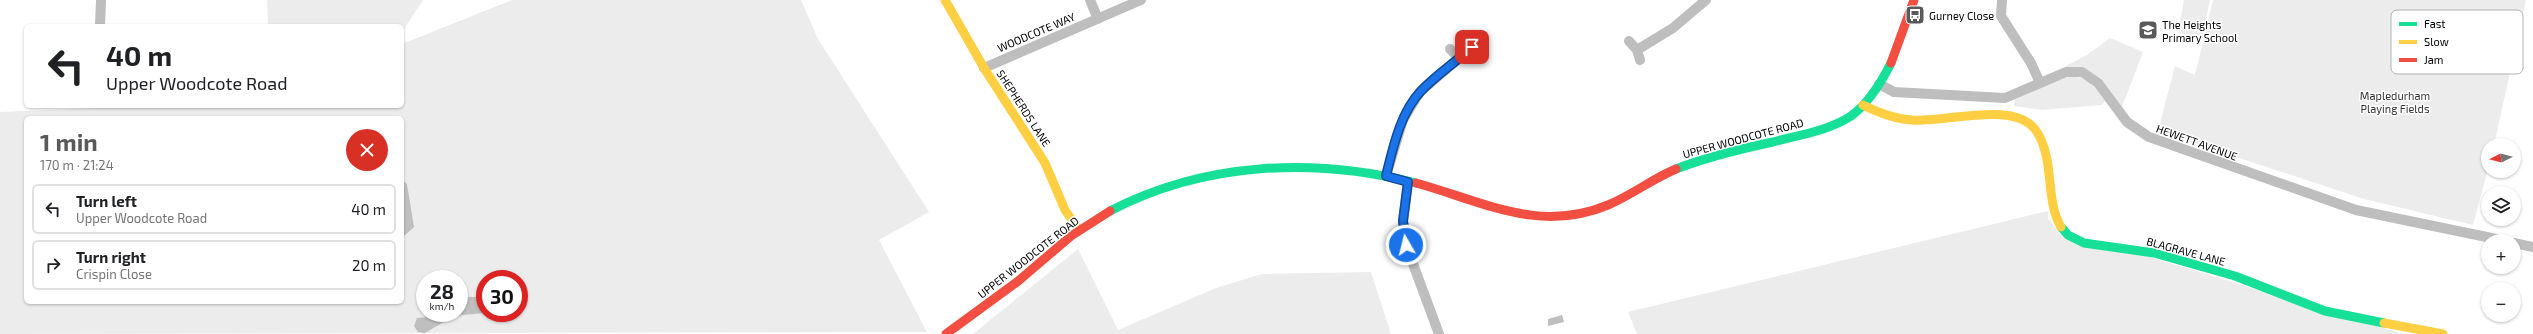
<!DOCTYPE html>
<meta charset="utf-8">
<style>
:root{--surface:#fff;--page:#f2f2f2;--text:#202124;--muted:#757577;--line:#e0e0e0;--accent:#595959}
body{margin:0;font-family:"Exo 2",sans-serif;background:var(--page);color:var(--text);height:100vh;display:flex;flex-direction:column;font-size:15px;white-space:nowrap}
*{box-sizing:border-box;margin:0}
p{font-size:13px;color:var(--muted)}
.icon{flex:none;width:22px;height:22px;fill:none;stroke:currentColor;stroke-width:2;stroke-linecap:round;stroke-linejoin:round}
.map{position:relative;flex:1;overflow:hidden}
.panel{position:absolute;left:24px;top:116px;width:380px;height:188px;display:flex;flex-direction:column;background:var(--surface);border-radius:6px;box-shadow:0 1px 3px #0004}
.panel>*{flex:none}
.banner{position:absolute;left:24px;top:24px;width:380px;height:84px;border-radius:6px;box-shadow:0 1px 3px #0004;background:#fff;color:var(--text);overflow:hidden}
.needle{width:26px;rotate:264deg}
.buttons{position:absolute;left:2481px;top:138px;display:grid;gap:8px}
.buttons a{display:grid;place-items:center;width:40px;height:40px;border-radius:50%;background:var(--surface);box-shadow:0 1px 3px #0004;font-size:20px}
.speed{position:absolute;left:416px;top:270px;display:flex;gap:8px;font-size:20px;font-weight:700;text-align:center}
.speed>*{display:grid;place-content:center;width:52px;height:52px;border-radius:50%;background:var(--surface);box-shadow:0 1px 3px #0004;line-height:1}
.speed small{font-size:10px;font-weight:400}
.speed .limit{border:6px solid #d22;background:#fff;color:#111}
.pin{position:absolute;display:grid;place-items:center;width:34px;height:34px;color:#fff;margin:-17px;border-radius:8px;box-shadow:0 2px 6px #0006}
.me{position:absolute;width:44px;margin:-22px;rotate:352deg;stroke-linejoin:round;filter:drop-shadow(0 0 3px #0008)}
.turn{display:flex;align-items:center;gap:14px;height:84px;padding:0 16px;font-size:18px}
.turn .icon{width:52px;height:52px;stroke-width:2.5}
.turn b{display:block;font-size:28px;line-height:34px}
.round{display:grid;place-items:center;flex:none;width:42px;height:42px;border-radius:21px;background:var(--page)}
.head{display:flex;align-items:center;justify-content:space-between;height:68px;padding:0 16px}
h1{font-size:24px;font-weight:700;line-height:30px;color:var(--accent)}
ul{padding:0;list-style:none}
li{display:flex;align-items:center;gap:12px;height:50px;margin:0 8px 6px;padding:0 8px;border:2px solid var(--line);border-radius:6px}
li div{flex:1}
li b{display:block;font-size:15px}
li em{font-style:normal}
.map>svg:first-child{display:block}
</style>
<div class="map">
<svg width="2533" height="334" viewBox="0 0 2533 334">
<rect width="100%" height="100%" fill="#fff"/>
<!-- green -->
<path fill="#ececec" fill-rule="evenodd" d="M267 0H423L402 32V26H268Z
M512 0H801L818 39 929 212 879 240 927 332 0 334V112L143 106H402V44ZM26 118H402V302H26ZM425 279H459V313H425ZM485 279H519V313H485Z
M2184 0H2210L2202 38 2178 33Z
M2213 0H2526L2494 145H2488V169L2473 225 2364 199 2158 131 2175 66 2195 75Z
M2110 38 2143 52 2122 107C2106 89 2093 61 2065 69L2064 67 2087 55Z
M2070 76C2088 77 2095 87 2105 101L2102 105 2042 110 2014 106 2015 97Z
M2048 211V218L2062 237 2143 255 2403 334H1637L1628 312Z
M1078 249 1118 330 1216 288 1262 274 1371 272 1391 334H973Z"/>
<!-- water -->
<path fill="#bfbfbf" d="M402 180 407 184 414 227 402 238Z
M464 297H485V313L463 315 449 319 425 333 418 332 414 326 417 318C432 317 444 313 459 313V299Z
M1562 315 1564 322 1548 326V319Z"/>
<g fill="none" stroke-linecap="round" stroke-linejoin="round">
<!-- street -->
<path stroke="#bebebe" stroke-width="10" d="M1090 0 1098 19
M2002 0 2001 16 2031 63 2040 83
M100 26 101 0
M1629 41 1637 50 1673 28 1706 0
M1450 49 1459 58
M1637 50 1640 60
M984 68 1141 0
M1879 84 1894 92 2005 98 2066 72H2082L2098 83 2127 122 2149 137 2356 210 2506 241
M1386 176 1403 120 1420 92 1472 47
M1408 182 1403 221 1406 245 1439 334
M2514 243 2533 247"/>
<!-- fast -->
<path stroke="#16e098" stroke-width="9" d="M1676 169C1707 157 1740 149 1773 142 1799 135 1828 131 1851 116 1869 103 1881 83 1891 63
M1110 211C1204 162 1314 157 1416 183
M2061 227 2068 235 2084 243 2154 253 2235 276 2325 311 2384 323"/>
<!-- slow -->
<path stroke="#ffcf43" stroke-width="9" d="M945 0 984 68 1045 163 1065 210 1079 230
M1863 105C1879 113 1894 119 1912 120 1946 123 2017 99 2037 132 2055 161 2045 200 2061 227
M2384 323 2443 334"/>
<!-- jam -->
<path stroke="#f24e42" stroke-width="9" d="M1891 63 1914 0
M1416 183C1482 201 1539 234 1608 205 1632 195 1652 179 1676 169
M946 334 1017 282 1071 236 1110 211"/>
</g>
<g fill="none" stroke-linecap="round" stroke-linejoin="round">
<defs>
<path id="route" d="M1406 245 1403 221 1408 182 1386 176C1393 148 1400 113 1421 91 1436 75 1456 62 1472 47"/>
</defs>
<!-- route casing -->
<use href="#route" stroke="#114b97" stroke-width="10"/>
<!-- route -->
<use href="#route" stroke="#1a73e8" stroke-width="7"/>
</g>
<!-- icons -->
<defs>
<symbol id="bus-square" viewBox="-11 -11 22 22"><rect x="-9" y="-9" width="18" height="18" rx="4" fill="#595959" stroke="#fff"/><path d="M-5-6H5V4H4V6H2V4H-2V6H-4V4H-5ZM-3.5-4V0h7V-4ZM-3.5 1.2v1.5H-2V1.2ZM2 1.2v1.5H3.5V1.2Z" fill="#fff"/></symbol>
<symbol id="school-square" viewBox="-11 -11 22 22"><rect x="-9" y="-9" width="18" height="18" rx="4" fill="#595959" stroke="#fff"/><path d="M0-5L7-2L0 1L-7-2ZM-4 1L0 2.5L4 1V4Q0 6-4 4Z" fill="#fff"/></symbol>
</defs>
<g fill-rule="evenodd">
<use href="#bus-square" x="1904" y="4" width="22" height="22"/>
<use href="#school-square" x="2137" y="19" width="22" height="22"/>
</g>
<g text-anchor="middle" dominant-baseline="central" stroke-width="3" stroke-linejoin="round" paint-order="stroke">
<!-- poi labels -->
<g font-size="11" fill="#000" stroke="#fff" text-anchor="start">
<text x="1929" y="15">Gurney Close</text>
<text x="2162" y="24">The Heights<tspan x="2162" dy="13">Primary School</tspan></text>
</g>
<!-- street labels -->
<g font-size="11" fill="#000" stroke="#fff">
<text transform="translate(1036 32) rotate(-23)">WOODCOTE WAY</text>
<text transform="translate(1024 108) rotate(57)">SHEPHERDS LANE</text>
<text transform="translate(1743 138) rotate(-15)">UPPER WOODCOTE ROAD</text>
<text transform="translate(2197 142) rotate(20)">HEWETT AVENUE</text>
<text transform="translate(2186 251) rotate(15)">BLAGRAVE LANE</text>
<text transform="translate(1028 257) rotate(-38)">UPPER WOODCOTE ROAD</text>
</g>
<!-- park labels -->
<g font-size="11" fill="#333" stroke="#fff">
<text x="2395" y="95">Mapledurham<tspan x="2395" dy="13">Playing Fields</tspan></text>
</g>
</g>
<!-- legend -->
<rect x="2391" y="10" width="132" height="64" rx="6" fill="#fff" stroke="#b2b2b2" stroke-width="1"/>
<rect x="2399" y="22" width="18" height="4" fill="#16e098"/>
<rect x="2399" y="40" width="18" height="4" fill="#ffcf43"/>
<rect x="2399" y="58" width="18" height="4" fill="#f24e42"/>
<g font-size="11" fill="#000">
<text x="2424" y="28">Fast</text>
<text x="2424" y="46">Slow</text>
<text x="2424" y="64">Jam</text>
</g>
</svg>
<div class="buttons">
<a><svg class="needle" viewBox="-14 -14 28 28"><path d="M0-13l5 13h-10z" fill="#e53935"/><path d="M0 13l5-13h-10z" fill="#757577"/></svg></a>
<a><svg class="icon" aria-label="layers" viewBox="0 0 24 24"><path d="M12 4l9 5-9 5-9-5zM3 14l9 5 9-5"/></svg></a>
<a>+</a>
<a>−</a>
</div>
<div class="speed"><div>28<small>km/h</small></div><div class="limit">30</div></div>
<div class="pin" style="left:1472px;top:47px;background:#d93025"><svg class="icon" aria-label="arrive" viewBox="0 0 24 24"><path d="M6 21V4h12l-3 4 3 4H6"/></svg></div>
<svg class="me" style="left:1406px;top:245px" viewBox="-20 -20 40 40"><circle r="17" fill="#1a73e8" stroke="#fff" stroke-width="3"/><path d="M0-11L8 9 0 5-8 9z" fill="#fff"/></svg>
<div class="banner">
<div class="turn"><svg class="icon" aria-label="left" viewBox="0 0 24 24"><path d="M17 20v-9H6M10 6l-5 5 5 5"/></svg><div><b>40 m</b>Upper Woodcote Road</div></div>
</div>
<section class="panel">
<div class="head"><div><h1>1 min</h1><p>170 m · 21:24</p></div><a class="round" style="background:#d93025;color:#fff"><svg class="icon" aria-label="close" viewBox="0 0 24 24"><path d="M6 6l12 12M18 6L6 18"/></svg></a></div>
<ul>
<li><svg class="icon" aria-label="left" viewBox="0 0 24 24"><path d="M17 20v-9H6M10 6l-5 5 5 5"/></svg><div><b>Turn left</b><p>Upper Woodcote Road</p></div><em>40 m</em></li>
<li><svg class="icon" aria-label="right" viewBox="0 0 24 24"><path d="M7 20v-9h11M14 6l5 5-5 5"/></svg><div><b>Turn right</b><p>Crispin Close</p></div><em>20 m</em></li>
</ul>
</section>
</div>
